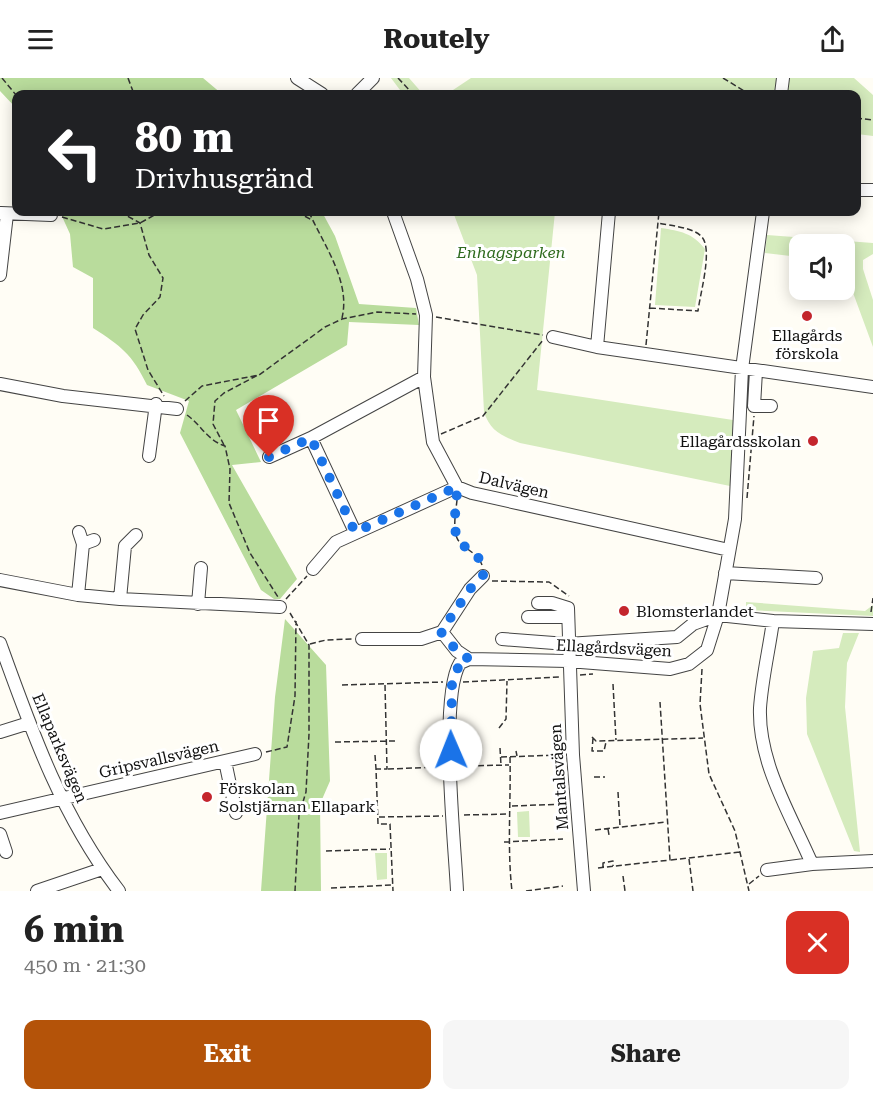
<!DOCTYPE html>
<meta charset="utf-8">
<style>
:root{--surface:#fff;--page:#f6f6f6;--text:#222;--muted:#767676;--accent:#b45309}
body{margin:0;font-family:"Roboto Serif",serif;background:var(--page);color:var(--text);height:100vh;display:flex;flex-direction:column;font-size:22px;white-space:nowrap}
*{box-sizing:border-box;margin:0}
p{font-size:20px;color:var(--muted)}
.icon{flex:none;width:33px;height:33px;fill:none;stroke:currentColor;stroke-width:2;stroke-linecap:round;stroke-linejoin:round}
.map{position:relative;height:813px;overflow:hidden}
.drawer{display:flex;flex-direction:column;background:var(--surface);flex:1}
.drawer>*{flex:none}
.top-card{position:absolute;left:12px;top:12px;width:849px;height:126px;border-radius:12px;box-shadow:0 3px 15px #0003;background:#202124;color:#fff;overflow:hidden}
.tools{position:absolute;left:789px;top:156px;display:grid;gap:12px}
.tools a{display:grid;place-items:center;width:66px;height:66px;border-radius:12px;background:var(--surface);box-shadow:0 3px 15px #0003;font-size:30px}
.pin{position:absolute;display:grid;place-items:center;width:51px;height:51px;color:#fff;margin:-62px -26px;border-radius:50% 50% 50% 0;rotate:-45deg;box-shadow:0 0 6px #0007}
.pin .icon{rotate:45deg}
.me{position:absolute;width:66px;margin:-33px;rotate:359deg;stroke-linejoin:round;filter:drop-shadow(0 0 4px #0008)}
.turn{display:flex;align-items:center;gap:21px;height:126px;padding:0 24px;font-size:27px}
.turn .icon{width:78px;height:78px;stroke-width:2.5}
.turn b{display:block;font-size:42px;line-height:51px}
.round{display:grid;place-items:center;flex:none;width:63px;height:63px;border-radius:12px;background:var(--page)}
.headline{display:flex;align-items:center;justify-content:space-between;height:102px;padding:0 24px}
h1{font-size:36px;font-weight:700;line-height:45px}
.action{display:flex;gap:12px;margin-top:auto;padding:12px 24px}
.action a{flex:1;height:69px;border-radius:12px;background:var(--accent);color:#fff;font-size:24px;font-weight:700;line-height:69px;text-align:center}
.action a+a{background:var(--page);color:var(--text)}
header{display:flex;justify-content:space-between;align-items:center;height:78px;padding:0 24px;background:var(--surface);font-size:27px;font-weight:700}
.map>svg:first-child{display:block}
</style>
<header><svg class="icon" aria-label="menu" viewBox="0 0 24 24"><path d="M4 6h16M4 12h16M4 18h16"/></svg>Routely<svg class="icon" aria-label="share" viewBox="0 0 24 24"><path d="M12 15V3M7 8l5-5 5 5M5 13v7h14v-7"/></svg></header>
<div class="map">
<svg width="873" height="813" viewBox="0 0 873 813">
<rect width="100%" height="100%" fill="#fffdf5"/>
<!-- green -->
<path fill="#d5ebbd" d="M391 0H409L423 16H403Z
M471 0H854L873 17V58L857 56 856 16H447Z
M453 134H555L537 312 733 342 730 408 520 365C502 358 490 353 484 334L477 197Z
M661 150C680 153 693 155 705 171L695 229 655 227Z
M767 157 873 165V176L863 182V191L873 222V269L845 193 844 166H800L799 179 765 175Z
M746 524 865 533 873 527V538L746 532Z
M843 555H859L847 585 845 629 860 774 854 773 807 656 806 620 813 573 839 570Z
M529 733 530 759H518L517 734Z
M375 775H387V801L377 802Z"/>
<!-- forest -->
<path fill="#b9dc9c" d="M0 0H203L222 16H16V30L0 13Z
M60 134H322L335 158 359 226 416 230 419 247 349 244 347 267 236 332 261 384 232 387 297 501 280 521H274L261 512 180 355 189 323 147 307C132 276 121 268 93 250V200L73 189 70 156Z
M285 541 326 587 330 703 320 726 321 813H261L275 619Z"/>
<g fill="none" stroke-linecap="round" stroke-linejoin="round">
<defs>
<path id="minor" d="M297 0 322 16
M357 16 373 0
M781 16 783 0
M856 112H873
M393 134 417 201 426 237 424 299 433 364 457 409
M609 134 597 269 873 309
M1 135 51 137
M0 197 7 136
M553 259 597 269
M756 293 754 328H771
M0 306 63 318 177 331
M149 378 156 326
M269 379 311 360
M79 454 83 466
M355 454 311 360 424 299
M313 491 336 464 457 409 472 415 729 472
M725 495 816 500
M0 502 78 517 120 521 280 529
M78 517 83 466 94 462
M120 521 125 468 136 457
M538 525H552L568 530 573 677 584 813
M198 526 201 490
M528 539H567
M773 543C769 572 762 601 760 630 758 685 791 737 812 786L873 783
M442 554 470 511 483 498
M362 561H421L442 554 457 573 469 581
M502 561 567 566 677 559 693 546 718 537 773 543 873 546
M0 565C32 654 61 737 119 813
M0 654 29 645
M225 683 236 735
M0 735 255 676
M0 756 6 774
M767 792 812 786
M37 813 102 791
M457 813C455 767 439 619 460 585L469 581 568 583 670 591 689 586 707 572 718 537 735 441 742 291 763 134"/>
</defs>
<!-- minor casing -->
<use href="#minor" stroke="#444" stroke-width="14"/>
<!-- path -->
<path stroke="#333" stroke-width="1.5" stroke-dasharray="6 3" stroke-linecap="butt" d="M2 0 16 17
M128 0 134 16
M398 0 413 16
M723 0 749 16
M856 40 873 42
M120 134 140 145 149 177 163 200 160 219 143 237 135 251 148 292 164 318
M297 134 312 142
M309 134C323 166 351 203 342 240
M62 139 103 151 140 145 160 134
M650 230 698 233C700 216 713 172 702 159 693 149 671 148 658 145
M436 239 543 257
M646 267 659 134
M185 323 202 308 259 297 325 249 342 241 377 234 416 236
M187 337C202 348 207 362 225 368L230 391 229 425 250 475 278 519
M441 356 483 338 543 262
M224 367 213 346 215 323 224 315 258 297
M747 420 754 338
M457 422C456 433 452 452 458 462 465 472 477 474 482 487
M492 503 549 504 569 518
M286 521 307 498
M871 534 873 520
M290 535 309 567V656L306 714 299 737 295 813
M310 566 326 562 352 561
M702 591 700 626 709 696 735 753 749 813
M580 597 593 596
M463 604 560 599
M613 606 616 662
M342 607 443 604
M385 607 387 691H376L378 746H390L393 813
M499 650 506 641 507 603
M592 659 596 663 703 660
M593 660 592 673H604L606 664
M335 664 396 663
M500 670 501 687
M516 673 517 678
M266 674 287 669 295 618 296 543
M375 677 376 691
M501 679 561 677
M510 679C511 723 507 770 512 813
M460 688 509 687
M388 691 440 689
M594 699H605
M618 714 620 748
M512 728 565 726
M327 731 376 728
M464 737 510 736
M379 739 443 738
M608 751 609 757
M595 752 666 744
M504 764 563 761
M326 773 390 771
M689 781 693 813
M671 782 740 774
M603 789V785L613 783V788
M598 790 670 782 660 624
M623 798 625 813
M749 806 759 798
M331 810 392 807
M526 813 563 808"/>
<!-- minor -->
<use href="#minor" stroke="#fff" stroke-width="12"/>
</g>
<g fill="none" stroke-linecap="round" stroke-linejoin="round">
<!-- route -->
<path stroke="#1a73e8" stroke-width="10" stroke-dasharray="0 18" d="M269 379 311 360 355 454 457 409C457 423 453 442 456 456 461 475 484 470 483 498L470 511 441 554 457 573 469 581 460 585 452 604 451 672"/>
</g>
<!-- markers -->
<g fill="#c4262e" stroke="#fff" stroke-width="2">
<circle cx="807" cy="238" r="6"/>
<circle cx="813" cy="363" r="6"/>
<circle cx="624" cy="533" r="6"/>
<circle cx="207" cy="719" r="6"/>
</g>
<g text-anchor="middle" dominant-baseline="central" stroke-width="6" stroke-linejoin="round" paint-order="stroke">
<!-- park labels -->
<g font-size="16" font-style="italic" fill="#2f6b1f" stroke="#fff">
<text x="511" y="174">Enhagsparken</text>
</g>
<!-- poi labels -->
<g font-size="16" fill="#111" stroke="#fff" text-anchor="start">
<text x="807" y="257" text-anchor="middle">Ellagårds<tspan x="807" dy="18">förskola</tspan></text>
<text x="801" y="363" text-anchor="end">Ellagårdsskolan</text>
<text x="636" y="533">Blomsterlandet</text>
<text x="219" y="710">Förskolan<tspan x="219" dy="18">Solstjärnan Ellapark</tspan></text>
</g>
<!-- street labels -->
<g font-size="16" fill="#111" stroke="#fff">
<text transform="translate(514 407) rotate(13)">Dalvägen</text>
<text transform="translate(614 570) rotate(3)">Ellagårdsvägen</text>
<text transform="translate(60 670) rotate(67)">Ellaparksvägen</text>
<text transform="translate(159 681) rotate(-13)">Gripsvallsvägen</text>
<text transform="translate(559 699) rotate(-94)">Mantalsvägen</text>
</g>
</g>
</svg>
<div class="tools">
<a><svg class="icon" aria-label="sound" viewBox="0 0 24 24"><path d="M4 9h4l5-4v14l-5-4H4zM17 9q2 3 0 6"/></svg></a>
</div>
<div class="pin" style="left:269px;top:379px;background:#d93025"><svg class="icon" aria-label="arrive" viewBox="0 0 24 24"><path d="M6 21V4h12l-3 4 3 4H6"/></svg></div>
<svg class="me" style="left:451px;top:672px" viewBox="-20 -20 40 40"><circle r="19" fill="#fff"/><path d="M0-13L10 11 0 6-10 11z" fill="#1a73e8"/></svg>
<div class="top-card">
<div class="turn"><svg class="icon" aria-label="left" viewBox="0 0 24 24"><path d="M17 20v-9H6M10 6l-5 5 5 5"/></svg><div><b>80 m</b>Drivhusgränd</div></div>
</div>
</div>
<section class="drawer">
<div class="headline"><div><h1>6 min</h1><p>450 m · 21:30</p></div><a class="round" style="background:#d93025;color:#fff"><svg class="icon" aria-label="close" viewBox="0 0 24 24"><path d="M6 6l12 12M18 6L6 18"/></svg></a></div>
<div class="action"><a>Exit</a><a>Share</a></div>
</section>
